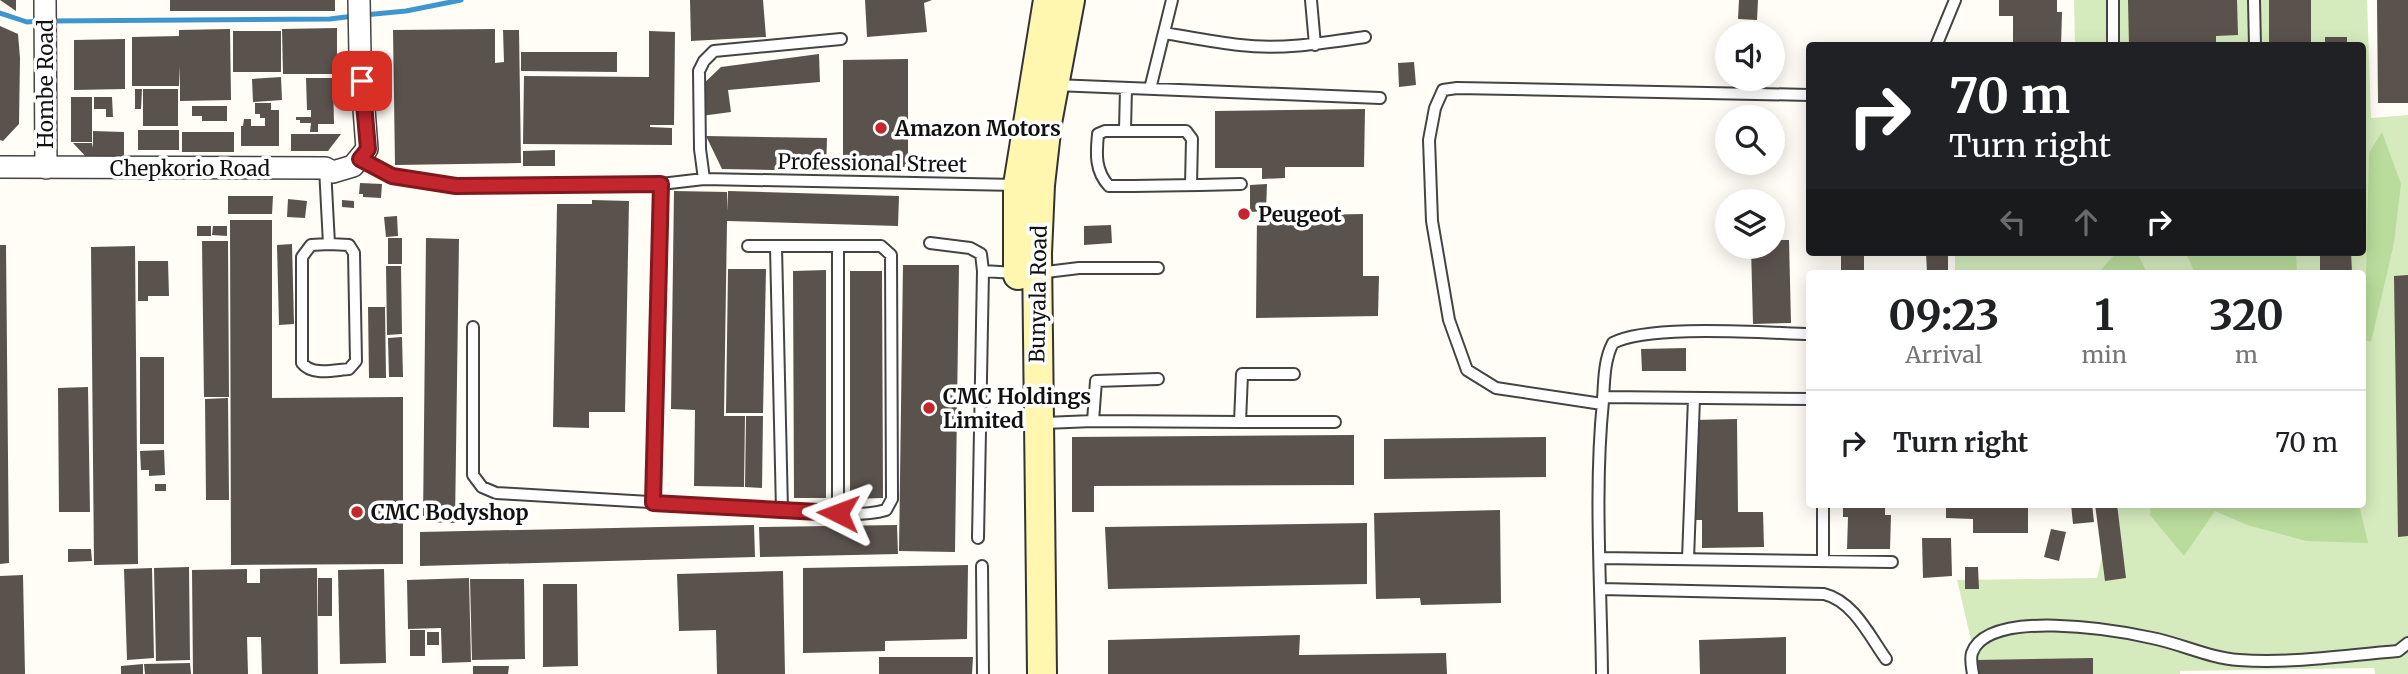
<!DOCTYPE html>
<style>
:root{--surface:#fff;--page:#f2f2f2;--text:#202124;--muted:#757577;--line:#e0e0e0}
body{margin:0;font-family:Merriweather,serif;background:var(--page);color:var(--text);height:100vh;display:flex;flex-direction:column;font-size:26px;white-space:nowrap}
*{box-sizing:border-box;margin:0}
p{font-size:23px;color:var(--muted)}
.icon{flex:none;width:38px;height:38px;fill:none;stroke:currentColor;stroke-width:2;stroke-linecap:round;stroke-linejoin:round}
.map{position:relative;flex:1;overflow:hidden}
.side{position:absolute;left:1806px;top:270px;width:560px;height:238px;display:flex;flex-direction:column;background:var(--surface);border-radius:7px;box-shadow:0 4px 18px #0003}
.side>*{flex:none}
.top-card{position:absolute;left:1806px;top:42px;width:560px;height:214px;border-radius:7px;box-shadow:0 4px 18px #0003;background:#202124;color:#fff;overflow:hidden}
.tools{position:absolute;left:1715px;top:21px;display:grid;gap:14px}
.tools a{display:grid;place-items:center;width:70px;height:70px;border-radius:50%;background:var(--surface);box-shadow:0 4px 18px #0003;font-size:35px}
.pin{position:absolute;display:grid;place-items:center;width:60px;height:60px;color:#fff;margin:-30px;border-radius:14px;box-shadow:0 4px 10px #0006}
.me{position:absolute;width:77px;margin:-38px;rotate:273deg;stroke-linejoin:round;filter:drop-shadow(0 0 5px #0008)}
.turn{display:flex;align-items:center;gap:24px;height:147px;padding:0 28px;font-size:32px}
.turn .icon{width:91px;height:91px;stroke-width:2.5}
.turn b{display:block;font-size:49px;line-height:60px}
.lanes{display:flex;align-items:center;height:66px;padding:0 28px;background:#0003;justify-content:center;gap:35px;direction:ltr}
.lanes .off{opacity:.35}
.eta{display:flex;justify-content:space-evenly;align-items:center;height:119px;text-align:center}
.eta b{font-size:42px;font-weight:700;line-height:49px}
ul{padding:0;list-style:none}
li{display:flex;align-items:center;gap:21px;height:105px;padding:0 28px;border-top:2px solid var(--line)}
li div{flex:1}
li b{display:block;font-size:26px}
li em{font-style:normal}
.map>svg:first-child{display:block}
</style>
<div class="map">
<svg width="2408" height="674" viewBox="0 0 2408 674">
<rect width="100%" height="100%" fill="#fffdf5"/>
<!-- green -->
<path fill="#d5ebbd" d="M2074 0H2367L2371 118 2408 115V674H2375L2374 668 2180 671V674H1979L1957 580 2097 578 2114 504H2362V273H1955V252H2362V46L2075 45Z"/>
<!-- forest -->
<path fill="#b9dc9c" d="M2382 132 2401 184 2394 243 2371 342 2362 339 2363 316 2365 315 2369 153Z
M2117 252H2137L2147 273H2098Z
M2194 252H2296L2297 273H2195L2186 253Z
M2151 504H2359L2368 543 2306 541 2247 525 2215 511 2184 556 2150 515Z"/>
<g fill="none" stroke-linecap="round" stroke-linejoin="round">
<!-- stream -->
<path stroke="#3f96cf" stroke-width="5" d="M0 13 27 22 39 21
M364 15 406 11 461 0
M49 21 330 19 354 16"/>
</g>
<!-- building -->
<path fill="#5a524d" d="M0 0H16V11Z
M170 0H335V11H170Z
M690 0H763L766 37 691 41Z
M865 0H932L924 3 927 32 867 37Z
M1739 0H1758L1757 20 1738 19Z
M1999 0H2057V12H2062L2061 46H2013V16H1999Z
M2128 0H2237L2238 35 2216 36V46H2129Z
M2269 0H2311V46H2269Z
M2377 0H2408V103H2378Z
M0 26 18 34 20 58 19 124 3 141 0 140Z
M337 28V74H283L282 29Z
M230 29 231 100 180 101V66L179 86H132V37L179 36V30Z
M495 29V63L504 62 503 30H519L521 163 395 165 393 30Z
M233 31H281V72H233Z
M649 31 675 32 674 125H650V127L672 128V145L523 144 524 76 649 77Z
M2325 37H2347V46H2325Z
M125 39V89L74 90V40Z
M521 52H617V72L521 71Z
M819 54 820 82 728 90 731 112 701 116V86L721 67Z
M908 59V167L843 168V60Z
M1414 62 1416 85 1399 87 1398 63Z
M281 77 282 100 253 102 252 79Z
M306 78H333L334 124H318V132H310L311 123H300V120H296V117H311V110H307Z
M135 89H142L141 109H135Z
M143 89H178V126H143Z
M71 97H92V142H71Z
M94 97H112L113 117H106V109H94Z
M255 103H271V110H279V146H241V126H243L244 119H251V126H265V118H260V114H255Z
M192 106H227V121H202V116H192Z
M1365 109 1364 167H1285V178L1262 179V168H1215V111Z
M138 130H179V150H138Z
M93 131 124 132V160H89L73 143H92L93 148Z
M182 132H234V152H182Z
M291 134H341L328 151H291Z
M706 136 827 138 826 171 722 169Z
M555 150V166H523V151Z
M360 183 382 184 381 198 363 197V194H359Z
M1267 184 1266 211 1250 212V185Z
M674 191 727 192 728 211V191L899 196 898 226 727 221 724 416H745L744 487 694 486 695 410 671 409Z
M228 196H273L272 214H228Z
M288 199 307 201 305 218 287 217Z
M342 200 354 201V208L342 207Z
M592 200 629 201 625 412H589V428L553 427 557 204H592Z
M1363 214V276H1379L1378 316 1256 318 1257 216Z
M397 216 398 236 386 237 384 217Z
M230 220H272V398L403 397V564L231 565Z
M1111 225 1112 243 1084 245V226Z
M197 226H211V236H197Z
M213 226H227V236L212 235Z
M388 238H402V264H388Z
M426 238 459 239 455 523 423 522Z
M1773 240H1789L1791 323 1753 324 1751 247H1773Z
M202 241H228L229 397H204Z
M292 244 294 324 279 325 277 245Z
M0 245H6L9 563 0 564Z
M135 246 138 564 94 565 91 247Z
M1841 252H1864V273H1841Z
M1926 252H1948V273H1927Z
M2320 252H2351L2352 273H2320Z
M138 261H168L169 296H148V301H138Z
M903 265H959L955 552 899 551Z
M386 266H401L402 334 387 335Z
M728 269H766L763 413H726Z
M826 270V498H794L793 271Z
M850 271H882L883 498 850 499Z
M2408 275V536L2398 537 2394 276Z
M368 307H385L386 378H369Z
M402 337 403 377H389L388 338Z
M1686 348V371H1642L1641 349Z
M140 357H164V444H140Z
M88 387 90 512H59L58 388Z
M228 398 229 500H206L205 399Z
M746 416H763L762 488 745 487Z
M1737 419 1738 512H1763L1764 547 1702 548V520H1694V420Z
M1354 435V485L1094 486V512H1072V437Z
M1546 437V477L1384 479V439Z
M164 450 165 475 149 476V470H141L140 451Z
M155 484H166V491H155Z
M1843 504H1885V515H1891L1890 549H1847L1848 517H1843Z
M1946 504H2028V533H1973V519L1946 518Z
M2071 504H2092L2094 522 2073 524Z
M2095 504H2117L2126 578 2105 581Z
M1500 510 1501 603 1421 605 1420 598 1376 599 1374 513Z
M1367 523V584L1108 589 1105 527Z
M754 525 755 557 420 566V532Z
M897 525 898 554 760 557 759 527Z
M2051 529 2066 532 2059 561 2044 557Z
M1922 538H1951L1952 576 1923 578Z
M68 549H91L92 561 68 562Z
M968 565 967 639 885 641V651L803 653V568Z
M189 567 190 660 156 661 154 568Z
M1965 567H1978L1979 589H1965Z
M152 568 154 658 127 660 124 569Z
M317 568 318 674H262L261 637H247L248 674H193L192 570 247 569V583H260V569Z
M384 569 386 663 340 664 338 570Z
M783 571 785 674H717L716 630 679 631 677 574Z
M23 575 25 674H0V576Z
M318 578H332V616H318Z
M469 578 471 662 442 663 441 628 408 629 407 580Z
M470 579H524L525 659 472 660Z
M543 584H577L578 666 543 667Z
M410 630H425V656H410Z
M427 632H439V645H427Z
M1300 635 1299 655 1446 653 1447 674H1108V640Z
M1786 637V674H1700L1699 640Z
M879 657H973L972 674H879Z
M2093 658V674H1977L1976 660Z
M190 663 191 674H145L144 664Z
M143 664V674H121V666Z
M473 666H509L508 674H473Z"/>
<g fill="none" stroke-linecap="round" stroke-linejoin="round">
<defs>
<path id="lane" d="M1311 0 1315 45
M2254 0 2255 46
M1164 33C1189 37 1214 42 1240 45 1281 50 1324 43 1365 37
M1936 46 1955 0
M2113 46V0
M1055 85 1380 98
M1150 89 1172 0
M1125 130 1126 88
M360 159 392 176 456 186 661 184 704 179 1017 185
M325 168 329 244 311 245 302 257V363C312 376 334 370 349 369L356 361 354 253 349 245 329 244
M704 179 700 149 699 71 704 61 714 51 841 39
M1191 185 1192 139 1186 131H1105L1098 134C1096 154 1095 171 1109 186 1153 186 1197 185 1241 184
M930 243 970 248 981 254 983 271 978 538
M838 246V513
M776 247 782 510
M983 271 1015 273
M1038 273 1079 268H1158
M473 327V475L482 487 496 493C587 498 678 504 768 509 801 511 856 519 886 510L892 499 891 255 881 246H748
M1603 397 1810 399
M1602 404 1496 388 1467 370 1449 320 1432 221 1429 140 1435 108 1443 90 1457 88 1810 95
M1093 421 1096 381 1158 379
M1240 422H1335
M1020 424 1093 421 1240 422 1242 374H1294
M653 503 661 184
M1823 504V561
M1600 558 1892 562
M1688 559 1694 398
M982 566 983 674
M1601 589 1824 594C1853 601 1869 635 1886 659
M1602 674C1601 583 1594 491 1603 401 1604 383 1604 359 1613 343 1648 324 1765 333 1810 334
M1973 674C1972 668 1970 659 1972 653 1988 608 2116 630 2152 638 2182 644 2209 658 2239 660 2292 664 2346 655 2398 651L2408 643"/>
<path id="street" d="M45 0 46 168
M0 167 325 168 333 172 353 166 367 149 360 55 359 0"/>
<path id="secondary" d="M1018 275V185L1048 0
M1042 674 1037 253 1040 185 1047 123 1070 0"/>
</defs>
<!-- lane casing -->
<use href="#lane" stroke="#444" stroke-width="14"/>
<!-- street casing -->
<use href="#street" stroke="#444" stroke-width="24"/>
<!-- secondary casing -->
<use href="#secondary" stroke="#333" stroke-width="32"/>
<!-- lane -->
<use href="#lane" stroke="#fff" stroke-width="10"/>
<!-- street -->
<use href="#street" stroke="#fff" stroke-width="21"/>
<!-- secondary -->
<use href="#secondary" stroke="#fff6b0" stroke-width="28"/>
</g>
<g fill="none" stroke-linecap="round" stroke-linejoin="round">
<defs>
<path id="route" d="M362 81 368 149 360 159 392 176 456 186 661 184 653 503 838 513"/>
</defs>
<!-- route casing -->
<use href="#route" stroke="#7f191e" stroke-width="18"/>
<!-- route -->
<use href="#route" stroke="#c4262e" stroke-width="12"/>
</g>
<!-- markers -->
<g fill="#c4262e" stroke="#fff" stroke-width="2.5">
<circle cx="881" cy="128" r="7"/>
<circle cx="1244" cy="214" r="7"/>
<circle cx="929" cy="408" r="7"/>
<circle cx="357" cy="512" r="7"/>
</g>
<g text-anchor="middle" dominant-baseline="central" stroke-width="7" stroke-linejoin="round" paint-order="stroke">
<!-- street labels -->
<g font-size="21" fill="#111" stroke="#fff">
<text transform="translate(45 84) rotate(-90)">Hombe Road</text>
<text transform="translate(872 163) rotate(1)">Professional Street</text>
<text x="190" y="168">Chepkorio Road</text>
<text transform="translate(1038 294) rotate(-89)">Bunyala Road</text>
</g>
<!-- poi labels -->
<g font-size="21" font-weight="bold" fill="#111" stroke="#fff" text-anchor="start">
<text x="895" y="128">Amazon Motors</text>
<text x="1258" y="214">Peugeot</text>
<text x="943" y="396">CMC Holdings<tspan x="943" dy="24">Limited</tspan></text>
<text x="371" y="512">CMC Bodyshop</text>
</g>
</g>
</svg>
<div class="tools">
<a><svg class="icon" aria-label="sound" viewBox="0 0 24 24"><path d="M4 9h4l5-4v14l-5-4H4zM17 9q2 3 0 6"/></svg></a>
<a><svg class="icon" aria-label="search" viewBox="0 0 24 24"><circle cx="10" cy="10" r="6"/><path d="M15 15l6 6"/></svg></a>
<a><svg class="icon" aria-label="layers" viewBox="0 0 24 24"><path d="M12 4l9 5-9 5-9-5zM3 14l9 5 9-5"/></svg></a>
</div>
<div class="pin" style="left:362px;top:81px;background:#d93025"><svg class="icon" aria-label="arrive" viewBox="0 0 24 24"><path d="M6 21V4h12l-3 4 3 4H6"/></svg></div>
<svg class="me" style="left:838px;top:513px" viewBox="-20 -20 40 40"><path d="M0-17L14 15 0 8-14 15z" fill="#c4262e" stroke="#fff" stroke-width="4"/></svg>
<div class="top-card">
<div class="turn"><svg class="icon" aria-label="right" viewBox="0 0 24 24"><path d="M7 20v-9h11M14 6l5 5-5 5"/></svg><div><b>70 m</b>Turn right</div></div>
<div class="lanes"><svg class="icon off" aria-label="left" viewBox="0 0 24 24"><path d="M17 20v-9H6M10 6l-5 5 5 5"/></svg><svg class="icon off" aria-label="ahead" viewBox="0 0 24 24"><path d="M12 20V5M6 11l6-6 6 6"/></svg><svg class="icon" aria-label="right" viewBox="0 0 24 24"><path d="M7 20v-9h11M14 6l5 5-5 5"/></svg></div>
</div>
<section class="side">
<div class="eta">
<div><b>09:23</b><p>Arrival</p></div>
<div><b>1</b><p>min</p></div>
<div><b>320</b><p>m</p></div>
</div>
<ul>
<li><svg class="icon" aria-label="right" viewBox="0 0 24 24"><path d="M7 20v-9h11M14 6l5 5-5 5"/></svg><div><b>Turn right</b></div><em>70 m</em></li>
</ul>
</section>
</div>
